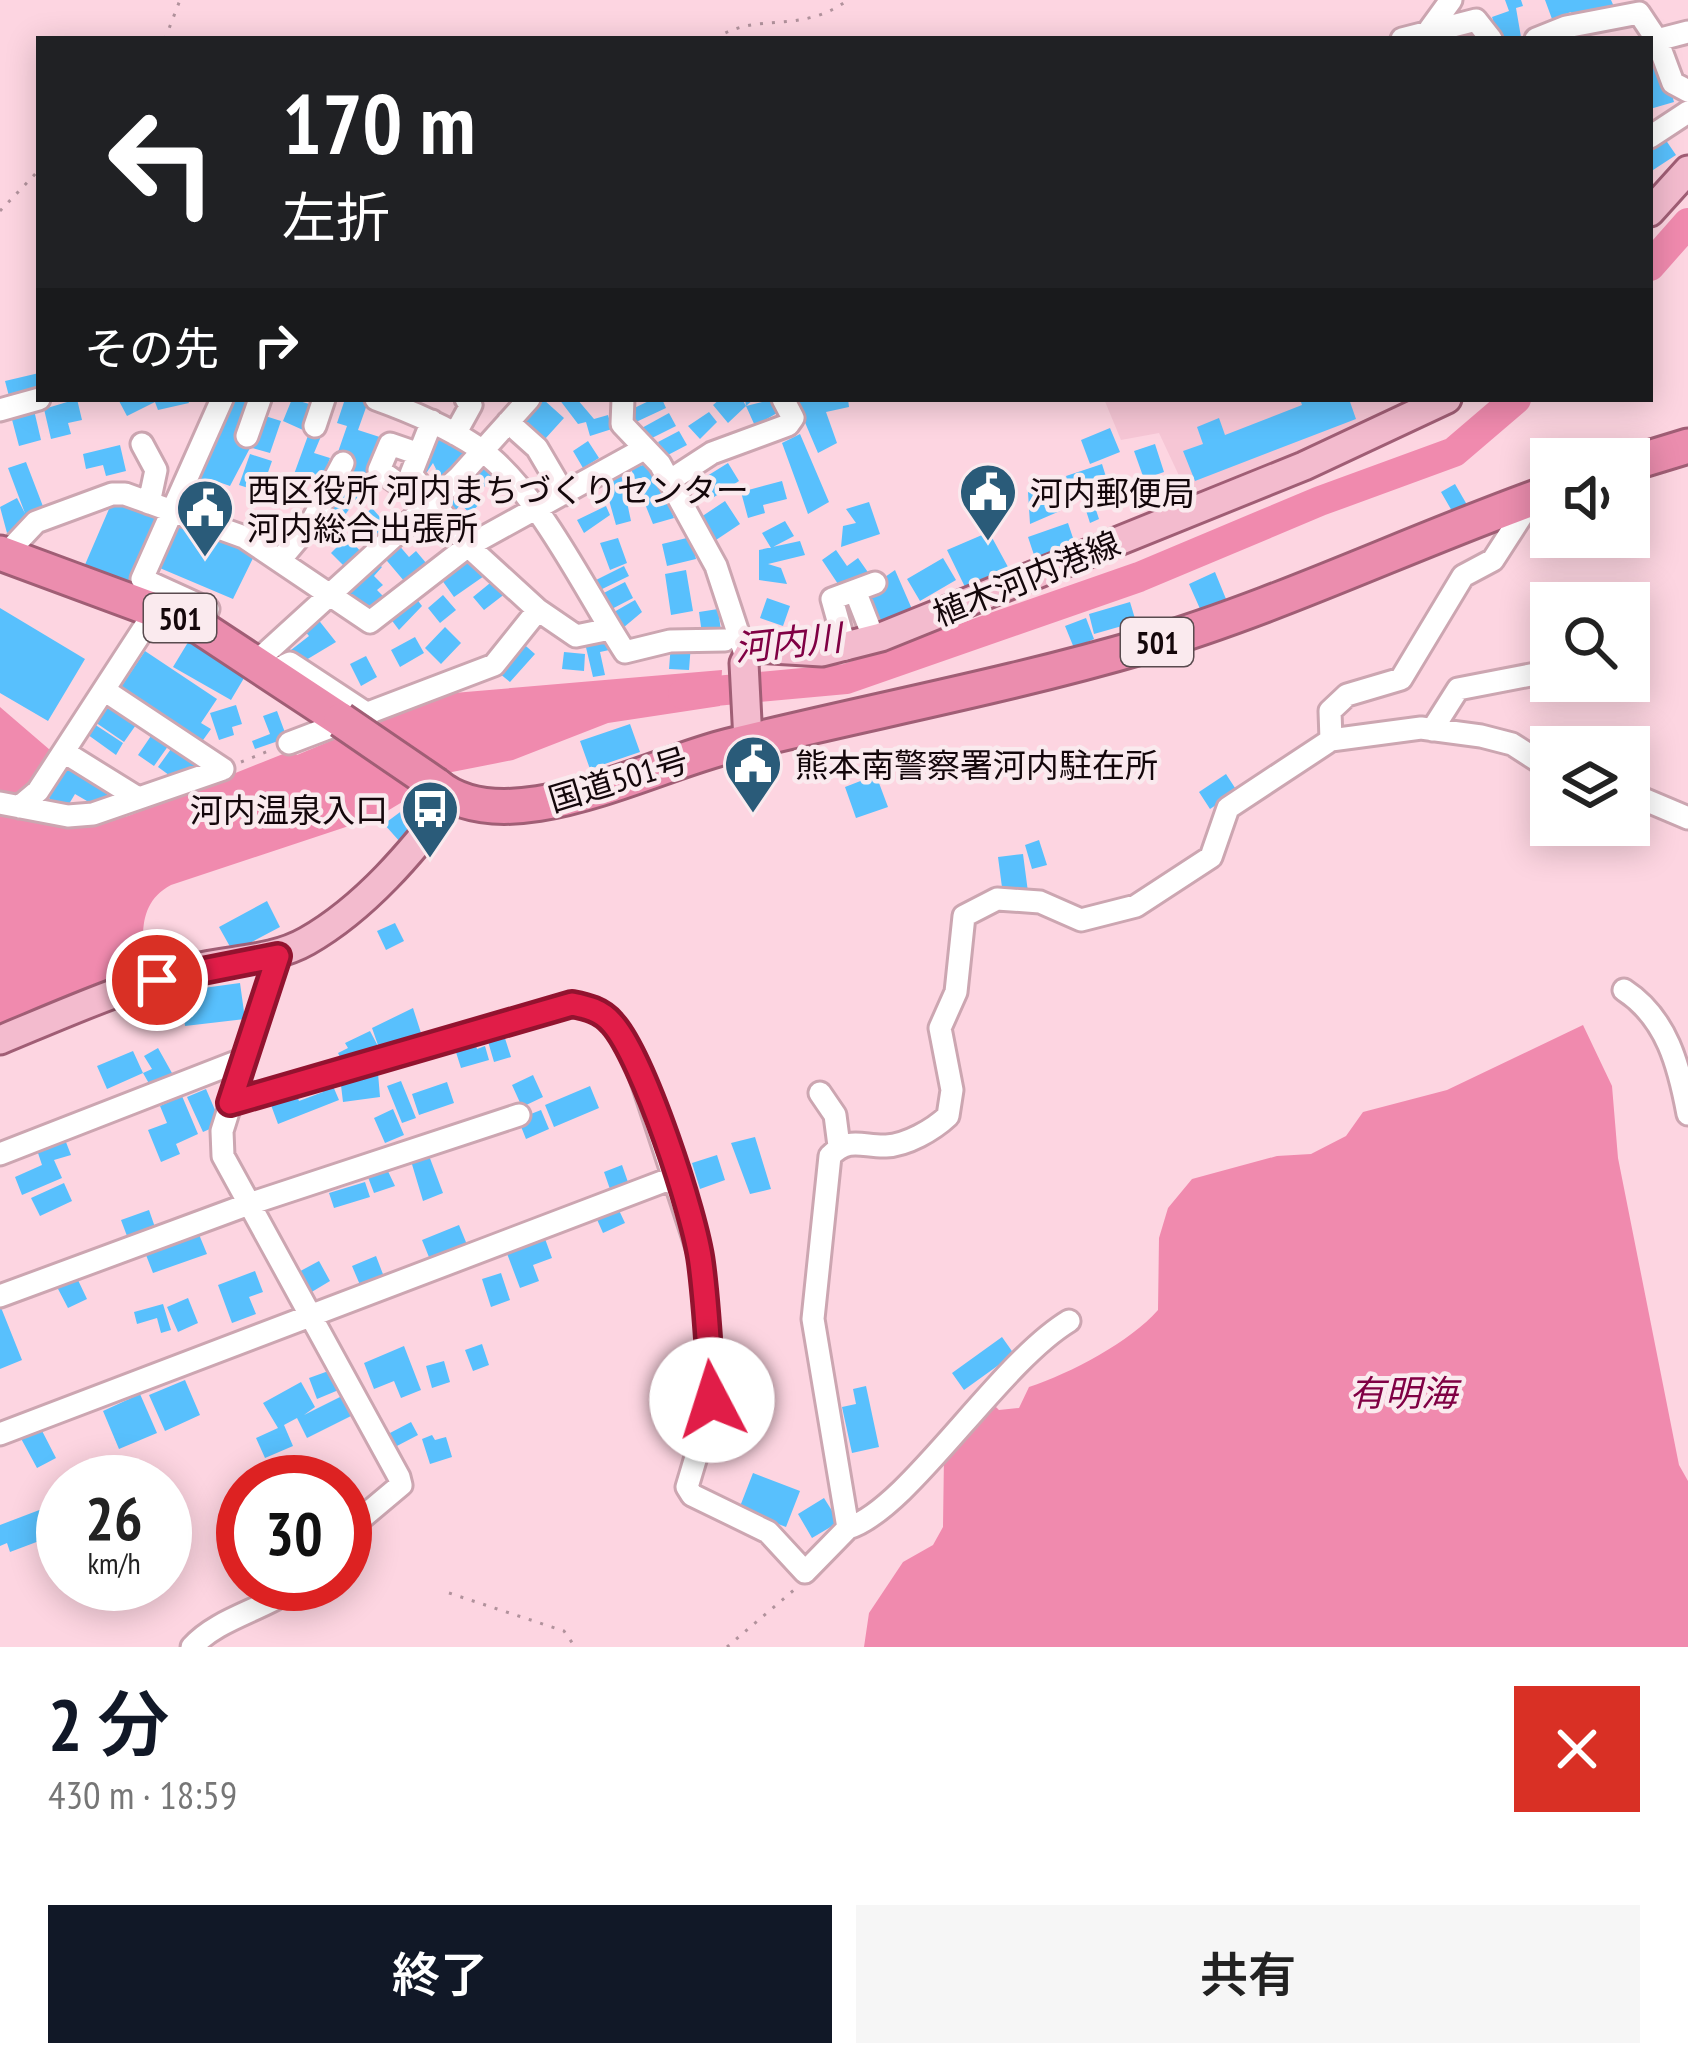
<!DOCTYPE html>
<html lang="ja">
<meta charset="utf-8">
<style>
:root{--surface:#fff;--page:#f6f6f6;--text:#222;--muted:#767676;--accent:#111827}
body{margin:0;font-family:"PT Sans Narrow","Noto Sans JP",sans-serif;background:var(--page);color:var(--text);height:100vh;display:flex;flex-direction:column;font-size:45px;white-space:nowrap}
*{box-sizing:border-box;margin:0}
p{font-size:39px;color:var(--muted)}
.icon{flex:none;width:66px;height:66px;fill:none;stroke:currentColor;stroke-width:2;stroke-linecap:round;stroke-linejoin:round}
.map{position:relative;height:1647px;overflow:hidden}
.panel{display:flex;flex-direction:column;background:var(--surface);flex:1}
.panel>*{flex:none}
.guide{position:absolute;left:36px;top:36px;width:1617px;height:366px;border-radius:0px;box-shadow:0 6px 30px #0003;background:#202124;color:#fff;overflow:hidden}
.controls{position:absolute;left:1530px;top:438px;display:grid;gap:24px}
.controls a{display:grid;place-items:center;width:120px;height:120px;border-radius:0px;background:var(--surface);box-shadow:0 6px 30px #0003;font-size:60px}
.speed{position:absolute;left:36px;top:1455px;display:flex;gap:24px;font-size:60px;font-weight:700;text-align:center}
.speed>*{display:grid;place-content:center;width:156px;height:156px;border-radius:50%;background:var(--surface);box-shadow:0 6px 30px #0003;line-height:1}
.speed small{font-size:30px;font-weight:400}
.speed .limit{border:18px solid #d22;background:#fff;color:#111}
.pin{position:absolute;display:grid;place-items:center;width:102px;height:102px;color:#fff;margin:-51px;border:6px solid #fff;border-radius:50%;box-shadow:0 3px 12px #0007}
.me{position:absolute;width:132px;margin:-66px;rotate:355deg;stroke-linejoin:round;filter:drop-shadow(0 0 9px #0008)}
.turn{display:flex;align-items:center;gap:42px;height:252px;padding:0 48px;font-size:54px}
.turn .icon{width:156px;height:156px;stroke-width:2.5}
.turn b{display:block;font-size:84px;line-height:102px}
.then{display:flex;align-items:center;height:114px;padding:0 48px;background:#0003;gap:24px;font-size:45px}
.round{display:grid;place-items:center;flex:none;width:126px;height:126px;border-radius:0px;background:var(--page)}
.head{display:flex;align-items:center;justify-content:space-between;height:204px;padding:0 48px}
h1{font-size:72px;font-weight:600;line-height:90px;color:var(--accent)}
.cta{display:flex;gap:24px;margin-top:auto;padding:24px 48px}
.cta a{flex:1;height:138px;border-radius:0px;background:var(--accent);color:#fff;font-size:48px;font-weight:600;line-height:138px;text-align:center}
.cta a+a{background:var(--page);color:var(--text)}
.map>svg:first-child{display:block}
</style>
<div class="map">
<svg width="1688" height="1647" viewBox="0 0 1688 1647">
<rect width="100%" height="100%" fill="#fdd5e1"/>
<!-- built -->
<path fill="#f6c6d5" d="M1104 399H1425L1190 499 1159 433 1121 440Z"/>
<!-- water -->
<path fill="#f08aae" d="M722 670 720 706 608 723 513 760 452 772 379 816 171 885C141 901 141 930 145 959L82 998 0 1030V707L50 750 12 814 78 826 128 816 293 750 297 755 442 694Z
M1583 1025 1612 1086 1618 1158 1679 1465 1688 1481V1647H864L869 1613 903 1562 933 1545 943 1527 944 1456 990 1401 999 1410 1019 1408 1029 1387C1071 1373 1130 1342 1158 1310L1159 1238 1168 1208 1192 1179 1277 1156 1311 1154 1346 1136 1363 1112 1447 1090Z"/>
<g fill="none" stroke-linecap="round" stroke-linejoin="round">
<!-- river -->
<path stroke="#f08aae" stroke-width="30" d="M1650 266 1688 223
M683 694 846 679 1139 577 1320 501 1454 452 1516 399"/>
</g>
<!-- building -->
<path fill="#58c0fd" d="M1505 0H1521L1523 6 1516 8 1521 37 1513 39H1499L1492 17 1509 11Z
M1545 0H1611L1615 9 1575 23 1571 12 1552 19Z
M1661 57 1674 102 1650 109 1651 59Z
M1663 136 1676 155 1650 172V144Z
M39 373V393L10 400 5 381Z
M77 399 82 420 68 423 71 434 51 439 44 409Z
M153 399H187L189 403 158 410 155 402 127 416 119 401Z
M225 399H247L235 441 250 448 230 486 210 479 205 490 191 484Z
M292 399 313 405 303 430 283 421Z
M345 399H369L358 430 389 440 370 481 342 519 329 512 352 457 338 452 347 426 337 423Z
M559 399H577L594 419 608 415 612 429 590 436 586 422 578 424Z
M653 399H662L666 408 636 422 630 410Z
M720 399H742L746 406 745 399H754L746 406 774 399 777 413 755 426 746 406 728 423 713 405Z
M795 399H848L849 407 826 412 837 443 818 453Z
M1300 399H1349L1356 419 1195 481 1183 451 1203 444 1197 427 1219 418 1225 435 1302 405Z
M544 400 564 418 545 439 525 421Z
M34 410 41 440 19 446 11 416Z
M709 412 717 422 700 439 688 426Z
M669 413 676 426 646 441 640 429Z
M262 415 281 421 270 453 252 448Z
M1110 428 1120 452 1090 464 1081 440Z
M310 430 322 434 314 453 330 458 320 487 293 477Z
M430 430 474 453 440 490 427 482 436 469 433 463 423 478 417 471Z
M679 431 687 445 666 456 658 442Z
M800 434 829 502 808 514 782 443Z
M588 441 599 458 583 468 573 451Z
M1155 444 1164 472 1144 479 1134 451Z
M120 445 126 471 106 476 103 465 86 469 83 454Z
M250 454 272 461 261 492 239 485Z
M482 459 497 476 477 493 462 476Z
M26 462 44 509 26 516 8 468Z
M652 462 674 518 653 524 631 469Z
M728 463 739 481 711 499 699 481Z
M1102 464 1107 480 1099 483 1101 489 1073 498 1066 476Z
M621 474 631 521 616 525 603 479Z
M459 480 481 502 470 514 461 504 455 511 442 497Z
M782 481 787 499 763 505 765 513 748 518 741 492Z
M1054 484 1060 511 1030 524 1028 492Z
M1455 484 1470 510 1456 518 1441 492Z
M1117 486 1121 498 1096 510 1099 519 1090 523 1082 498Z
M17 498 29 521 7 533 0 507Z
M725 501 740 524 716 540 701 517Z
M112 502 159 519 132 583 84 567Z
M869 502 880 534 841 547 843 526 856 523 846 509Z
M606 506 610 515 584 533 577 520Z
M372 508 393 532 380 542 360 519Z
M174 519 256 552 233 599 155 566Z
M785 521 794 536 771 548 762 533Z
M1068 523 1076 547 1036 561 1028 537Z
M989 532 1008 567 965 587 947 550Z
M347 537 365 556 349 571 331 553Z
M691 537 696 559 667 566 662 544Z
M618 538 627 563 610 570 600 543Z
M800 541 805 555 768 564 781 568 787 584 759 580V550Z
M397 543 409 557 416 551 432 570 410 588 382 555Z
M836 550 847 566 858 558 872 578 846 596 822 560Z
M472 552 487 574 454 597 439 576Z
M943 558 956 580 920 601 907 579Z
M374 560 382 567 374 576 383 585 377 590 389 602 377 614 341 588Z
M624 566 629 576 596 592 592 582Z
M686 570 693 611 671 615 665 574Z
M895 570 915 616 874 633 858 596Z
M1215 572 1226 599 1201 611 1189 584Z
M495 579 506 593 484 610 473 597Z
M625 582 633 598 604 613 596 597Z
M413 594 422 606 399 630 387 614Z
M443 595 456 610 440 623 428 608Z
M767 598 790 606 783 626 760 618Z
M635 600 642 612 617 633 607 616Z
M1130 602 1136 622 1094 634 1089 614Z
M0 608 85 659 48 721 0 693Z
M718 609 721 631 702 634 699 612Z
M317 618 336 642 301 663 291 650 309 636 303 629Z
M1086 618 1094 639 1074 648 1065 626Z
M445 627 461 643 441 664 425 648Z
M610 633 614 649 600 652 605 675 593 677 584 639Z
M415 637 424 653 400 667 391 650Z
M190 639 247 673 231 700 173 667Z
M519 640 535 654 510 682 494 669Z
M671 643 691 644 689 670 669 669Z
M145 651 217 699 201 723 211 729 198 747 117 693Z
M564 652 585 654 584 671 562 669Z
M366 656 377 677 361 686 350 664Z
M106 699 138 722 124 742 92 720Z
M236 705 242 724 232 727 234 735 219 740 210 713Z
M277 711 287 738 255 749 252 741 270 734 263 716Z
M91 722 123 743 116 755 84 732Z
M630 724 640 752 590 769 580 741Z
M155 730 171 742 154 766 138 755Z
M176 742 200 760 191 772 173 778 158 767Z
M69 761 112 787 99 808 75 794 66 809 47 797Z
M1226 774 1237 791 1210 809 1199 792Z
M876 775 888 807 856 818 845 787Z
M411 804 423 818 401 843 384 824Z
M1039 840 1047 865 1032 869 1025 845Z
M1023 854 1028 892 1003 895 998 857Z
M267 901 280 927 233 952 219 927Z
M395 923 404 941 386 950 377 931Z
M240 983 245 1019 185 1026 181 991Z
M413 1008 421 1033 344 1065 338 1053 348 1048 345 1043 370 1031 379 1048 372 1028Z
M503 1032 511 1057 494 1062 487 1038Z
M474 1040 477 1049 485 1046 489 1060 461 1068 454 1046Z
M158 1048 177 1082 155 1094 143 1073 152 1069 144 1056Z
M133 1051 143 1073 107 1089 97 1066Z
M378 1073 380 1097 343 1102 340 1077Z
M533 1075 543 1097 522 1107 512 1085Z
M330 1079 339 1100 278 1124 268 1097 294 1087 299 1101 323 1092 320 1083Z
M401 1081 416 1118 402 1123 387 1086Z
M447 1082 454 1103 419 1115 412 1094Z
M590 1086 599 1108 554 1127 545 1105Z
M206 1089 221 1124 203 1132 187 1097Z
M182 1096 198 1134 176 1144 180 1154 161 1162 148 1130 167 1123 160 1106Z
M393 1109 404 1135 385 1143 374 1118Z
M541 1110 549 1129 526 1139 518 1119Z
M64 1137 71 1155 54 1160 62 1178 22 1195 15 1177 42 1165 36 1147Z
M755 1137 771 1189 750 1194 731 1143Z
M428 1153 443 1193 423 1201 411 1161Z
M717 1155 725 1180 700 1189 692 1163Z
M385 1165 395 1186 374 1193 366 1172Z
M622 1165 629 1185 611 1192 604 1172Z
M365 1182 370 1197 334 1208 329 1193Z
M64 1183 72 1201 40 1216 31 1198Z
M617 1206 625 1223 603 1233 595 1215Z
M149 1210 157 1233 130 1244 121 1220Z
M459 1225 470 1252 433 1267 422 1240Z
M198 1232 207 1254 153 1273 146 1255Z
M544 1236 552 1258 533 1265 539 1281 520 1288 506 1251Z
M376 1256 386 1282 363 1292 352 1266Z
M319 1261 330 1281 305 1296 293 1275Z
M255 1271 263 1292 249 1297 256 1314 232 1323 218 1285Z
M501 1273 510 1300 491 1307 482 1279Z
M77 1278 87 1299 68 1308 57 1287Z
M188 1298 198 1323 178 1332 167 1307Z
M163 1304 171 1330 161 1333 157 1318 137 1324 134 1312Z
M0 1305 22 1360 0 1369Z
M1002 1337 1014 1354 964 1390 952 1373Z
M482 1344 489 1365 473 1371 465 1350Z
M404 1346 421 1390 401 1398 394 1381 374 1389 364 1363Z
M444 1361 450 1382 432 1388 426 1366Z
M334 1369 341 1389 317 1399 309 1378Z
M185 1380 200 1415 165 1431 149 1395Z
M301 1382 315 1407 304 1415 348 1393 357 1413 307 1438 297 1418 284 1425 293 1446 265 1458 256 1438 278 1428 263 1403Z
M866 1386 879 1447 852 1453 842 1407 856 1404 853 1389Z
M140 1394 157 1433 119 1449 103 1411Z
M411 1422 418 1435 395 1447 388 1434Z
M38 1423 56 1458 37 1468 18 1433Z
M432 1435 435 1440 446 1437 452 1457 430 1464 422 1439Z
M753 1473 800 1491 786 1527 739 1509Z
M824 1498 839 1522 812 1538 798 1514Z
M63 1501V1532L10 1552 7 1543 0 1546V1525Z"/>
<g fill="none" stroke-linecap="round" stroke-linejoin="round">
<defs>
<path id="minor" d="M1430 29 1451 0
M1402 39 1476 20 1491 39
M1536 39 1566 27 1639 13 1657 40 1688 32
M1657 40 1673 83 1688 91
M1650 137 1688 112
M376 399C412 412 446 426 477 447 537 488 585 591 625 652L670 641 725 640
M623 399 622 424 660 464 716 566 745 654
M0 410 39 399
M508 422 537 448 564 494
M315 426 324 399
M455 434 471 405 466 399
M247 436 260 399
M142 444 156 470 149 503
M669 481 712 453 788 425 793 418 783 399
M418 483 409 491 379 470 390 444 419 454
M5 555 36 522 112 494H125L244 537 370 622 468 546 642 450
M280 560 311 523 343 463
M856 593 874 639
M538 610 576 636 610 629
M200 627 208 609 142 579 222 399
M846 649 832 599 875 583
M257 661 459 477 529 399
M273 671 290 663 369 715
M104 690 223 769
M1432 730 1458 689 1551 671
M1331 740 1330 711 1347 695 1401 679 1463 576 1493 560 1533 498
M289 743 494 665 538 610 468 546 411 474 432 421
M64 752 138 798
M1629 793 1688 818
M0 803 68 816 93 814 223 769
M19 807 38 791 157 608
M277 956 222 1131 223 1156 399 1477 401 1485 345 1532
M1624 990C1667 1018 1679 1066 1688 1114
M820 1093 835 1115 839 1146
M230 1103 572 1004 595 1009 613 1023 636 1063 701 1260 713 1400 687 1487 692 1495 768 1532 805 1572 848 1528 813 1319 830 1156C849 1136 863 1147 886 1146 907 1145 933 1130 948 1116L952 1090 940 1028 956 992 964 916 997 899 1040 902 1081 920 1136 906 1211 857 1228 808 1331 740 1421 728 1481 736 1512 744 1551 769
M0 1154 244 1059
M0 1296 249 1204 519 1115
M0 1434 675 1177
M848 1528C908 1510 998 1364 1069 1321
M192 1647C219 1617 266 1610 298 1584"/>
<path id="major" d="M1650 212 1688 170
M748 741 744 663 752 648 822 652 881 637 1304 466 1447 399
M0 1040C63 1014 125 986 191 969 231 959 272 961 307 941 365 908 413 851 452 799"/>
<path id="highway" d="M1629 464 1688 446
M0 553 200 627 341 720
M436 785C505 844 650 765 729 746 867 712 1007 686 1144 646 1283 605 1415 540 1551 492"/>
</defs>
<!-- minor casing -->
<use href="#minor" stroke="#cca6b1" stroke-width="27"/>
<!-- major casing -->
<use href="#major" stroke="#a05e75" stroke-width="33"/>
<!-- highway casing -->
<use href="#highway" stroke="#a05e75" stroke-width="39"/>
<!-- path -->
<path stroke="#b1929c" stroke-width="3" stroke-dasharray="3 9" stroke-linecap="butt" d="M165 39 180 0
M715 39C758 10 798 36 848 0
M0 211 39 170
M241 762 271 750
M449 1593 564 1631 575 1647
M727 1647 795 1589"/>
<!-- minor -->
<use href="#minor" stroke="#fff" stroke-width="21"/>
<!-- major -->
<use href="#major" stroke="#f3bbce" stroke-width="27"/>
<!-- highway -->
<use href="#highway" stroke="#eb8dae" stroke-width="33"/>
<defs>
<path id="highway-bridge" d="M341 720 436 785"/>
</defs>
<!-- highway-bridge casing -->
<use href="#highway-bridge" stroke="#a05e75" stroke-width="39" stroke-linecap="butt"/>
<!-- highway-bridge -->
<use href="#highway-bridge" stroke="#eb8dae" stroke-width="33"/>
</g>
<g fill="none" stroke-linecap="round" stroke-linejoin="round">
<defs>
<path id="route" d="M157 980 278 956 230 1103 572 1004C587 1007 601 1010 612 1023 643 1057 695 1215 701 1263 707 1308 709 1355 712 1400"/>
</defs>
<!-- route casing -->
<use href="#route" stroke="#92132f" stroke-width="30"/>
<!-- route -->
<use href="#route" stroke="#e11d48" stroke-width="21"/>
</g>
<!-- icons -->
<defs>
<symbol id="civic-pin" viewBox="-11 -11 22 30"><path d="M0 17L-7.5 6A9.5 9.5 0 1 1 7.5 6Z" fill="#2a5b79" stroke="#faeaee"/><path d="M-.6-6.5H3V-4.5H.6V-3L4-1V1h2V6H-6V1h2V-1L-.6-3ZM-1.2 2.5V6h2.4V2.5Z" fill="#fff"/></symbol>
<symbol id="bus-pin" viewBox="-11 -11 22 30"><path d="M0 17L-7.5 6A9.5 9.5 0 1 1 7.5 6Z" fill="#2a5b79" stroke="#faeaee"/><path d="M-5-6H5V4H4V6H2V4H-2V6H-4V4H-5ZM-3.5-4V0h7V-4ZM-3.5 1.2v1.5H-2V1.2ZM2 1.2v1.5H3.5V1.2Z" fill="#fff"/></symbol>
</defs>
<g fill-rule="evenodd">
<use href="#civic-pin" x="955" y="459" width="66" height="90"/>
<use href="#civic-pin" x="172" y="475" width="66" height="90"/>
<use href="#civic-pin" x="720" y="731" width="66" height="90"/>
<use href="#bus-pin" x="397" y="776" width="66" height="90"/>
</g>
<g text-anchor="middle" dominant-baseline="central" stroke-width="9" stroke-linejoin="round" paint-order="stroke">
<!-- shield labels -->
<g fill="#faeaee" stroke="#594b4f" stroke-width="3">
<rect x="144" y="594" width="72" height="48" rx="9"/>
<rect x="1121" y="618" width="72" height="48" rx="9"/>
</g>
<g font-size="30" font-weight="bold" fill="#14070b">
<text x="180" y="618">501</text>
<text x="1157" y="642">501</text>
</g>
<!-- poi labels -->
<g font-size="33" fill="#14070b" stroke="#faeaee" text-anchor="start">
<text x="247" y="489">西区役所 河内まちづくりセンター<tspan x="247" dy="38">河内総合出張所</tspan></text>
<text x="1030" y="492">河内郵便局</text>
<text x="795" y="764">熊本南警察署河内駐在所</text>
<text x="388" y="809" text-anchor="end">河内温泉入口</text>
</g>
<!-- street labels -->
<g font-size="33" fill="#14070b" stroke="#faeaee">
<text transform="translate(1026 578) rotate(-22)">植木河内港線</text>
<text transform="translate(618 779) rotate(-17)">国道501号</text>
</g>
<!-- water labels -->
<g font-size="36" font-style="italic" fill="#800044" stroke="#faeaee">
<text transform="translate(788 642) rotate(-6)">河内川</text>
<text x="1403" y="1392">有明海</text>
</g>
</g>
</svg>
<div class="controls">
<a><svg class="icon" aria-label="sound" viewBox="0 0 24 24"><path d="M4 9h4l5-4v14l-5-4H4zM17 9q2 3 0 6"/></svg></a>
<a><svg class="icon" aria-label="search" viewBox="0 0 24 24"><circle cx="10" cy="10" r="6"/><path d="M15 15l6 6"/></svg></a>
<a><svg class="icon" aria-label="layers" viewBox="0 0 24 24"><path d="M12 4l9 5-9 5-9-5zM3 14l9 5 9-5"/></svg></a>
</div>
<div class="speed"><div>26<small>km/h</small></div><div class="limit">30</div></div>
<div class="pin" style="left:157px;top:980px;background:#d93025"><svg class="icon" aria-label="arrive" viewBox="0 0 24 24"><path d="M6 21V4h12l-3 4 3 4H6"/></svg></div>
<svg class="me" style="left:712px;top:1400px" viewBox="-20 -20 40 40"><circle r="19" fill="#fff"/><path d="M0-13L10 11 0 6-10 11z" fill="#e11d48"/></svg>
<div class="guide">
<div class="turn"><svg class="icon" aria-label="left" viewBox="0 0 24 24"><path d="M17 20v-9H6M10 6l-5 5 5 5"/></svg><div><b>170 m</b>左折</div></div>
<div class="then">その先<svg class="icon" aria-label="right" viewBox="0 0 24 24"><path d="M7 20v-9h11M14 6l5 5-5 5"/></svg></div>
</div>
</div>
<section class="panel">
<div class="head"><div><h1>2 分</h1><p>430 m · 18:59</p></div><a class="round" style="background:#d93025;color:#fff"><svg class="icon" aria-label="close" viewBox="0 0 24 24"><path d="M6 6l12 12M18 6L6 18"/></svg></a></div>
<div class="cta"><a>終了</a><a>共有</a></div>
</section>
